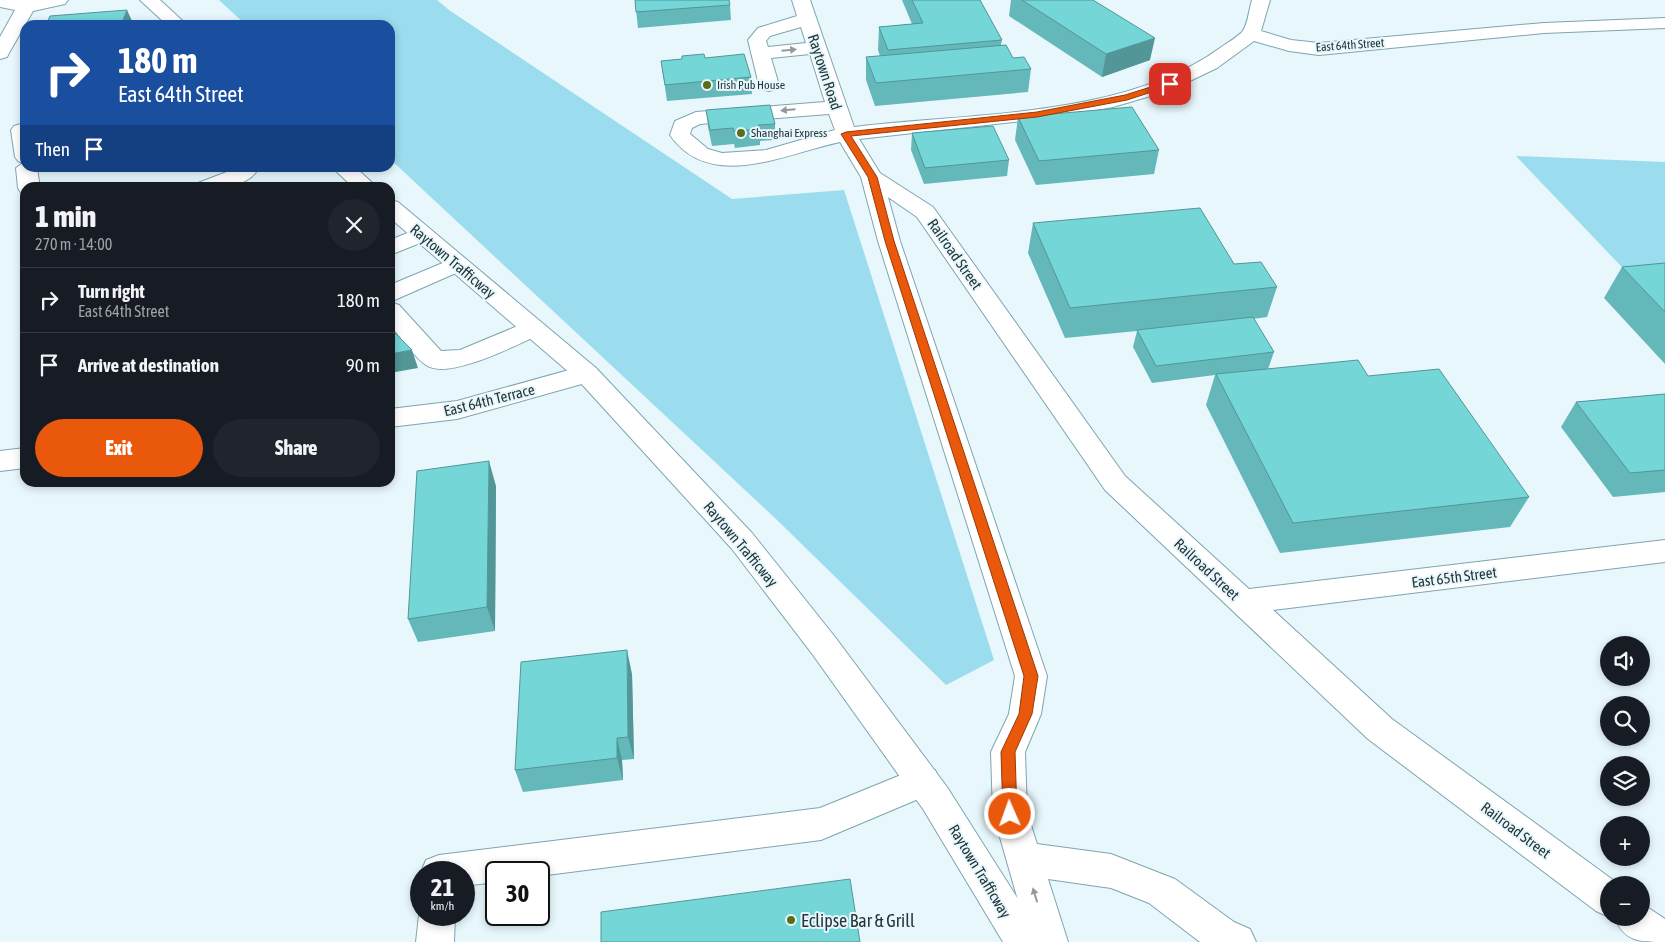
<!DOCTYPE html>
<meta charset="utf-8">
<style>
:root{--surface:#171b24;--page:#20242c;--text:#f1f3f6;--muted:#9ea1a6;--line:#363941;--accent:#ea580c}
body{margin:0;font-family:"Asap Condensed",sans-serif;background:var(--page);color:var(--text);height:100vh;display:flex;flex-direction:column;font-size:19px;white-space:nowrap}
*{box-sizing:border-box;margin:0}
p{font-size:16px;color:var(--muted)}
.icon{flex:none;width:28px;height:28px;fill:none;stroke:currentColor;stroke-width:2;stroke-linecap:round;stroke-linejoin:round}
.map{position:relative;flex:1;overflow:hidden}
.panel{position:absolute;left:20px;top:182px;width:375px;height:305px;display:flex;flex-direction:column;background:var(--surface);border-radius:15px;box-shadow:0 2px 8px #0003}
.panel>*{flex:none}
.hud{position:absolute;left:20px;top:20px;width:375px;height:152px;border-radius:15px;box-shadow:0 2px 8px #0003;background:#1a4fa0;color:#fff;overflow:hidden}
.buttons{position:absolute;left:1600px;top:636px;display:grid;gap:10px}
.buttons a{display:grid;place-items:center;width:50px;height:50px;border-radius:50%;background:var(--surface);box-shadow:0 2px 8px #0003;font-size:25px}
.speed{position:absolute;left:410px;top:861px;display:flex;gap:10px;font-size:25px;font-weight:700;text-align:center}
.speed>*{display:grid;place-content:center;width:65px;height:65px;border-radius:50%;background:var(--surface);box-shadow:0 2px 8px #0003;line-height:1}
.speed small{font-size:12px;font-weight:400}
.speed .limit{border:2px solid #111;border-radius:8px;background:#fff;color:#111}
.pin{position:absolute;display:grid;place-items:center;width:42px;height:42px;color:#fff;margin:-21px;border-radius:10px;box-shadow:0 2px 8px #0006}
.me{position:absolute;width:55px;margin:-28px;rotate:358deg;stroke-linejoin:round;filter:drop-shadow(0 0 4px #0008)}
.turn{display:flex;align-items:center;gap:18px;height:105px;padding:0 15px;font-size:22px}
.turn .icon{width:65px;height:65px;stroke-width:2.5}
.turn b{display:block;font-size:35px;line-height:42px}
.then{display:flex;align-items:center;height:48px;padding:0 15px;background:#0003;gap:10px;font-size:19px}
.round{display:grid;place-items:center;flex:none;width:52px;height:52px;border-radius:26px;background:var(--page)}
.overview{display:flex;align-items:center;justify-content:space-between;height:85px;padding:0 15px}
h1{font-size:30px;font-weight:800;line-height:38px}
.button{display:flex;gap:10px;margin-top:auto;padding:10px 15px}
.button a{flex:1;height:58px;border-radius:30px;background:var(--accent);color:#fff;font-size:20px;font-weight:800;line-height:58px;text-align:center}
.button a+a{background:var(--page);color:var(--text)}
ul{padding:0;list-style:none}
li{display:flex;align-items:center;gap:15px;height:65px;padding:0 15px;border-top:1px solid var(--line)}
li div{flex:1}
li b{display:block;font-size:19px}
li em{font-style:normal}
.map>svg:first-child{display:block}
</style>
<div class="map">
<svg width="1665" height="942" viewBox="0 0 1665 942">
<rect width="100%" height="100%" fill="#e7f7fc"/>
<!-- green -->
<path fill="#9bdcee" d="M219 0H437L449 10 732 199 844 190 994 660 946 685 776 519 390 159V25H246Z
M1516 156 1665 162V283L1639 285Z"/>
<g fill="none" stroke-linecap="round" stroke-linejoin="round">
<defs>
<path id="minor" d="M0 0H68L65 4 33 11 9 53 7 57 0 59V37L15 10 0 7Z
M792 0H810L854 127C968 113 1124 118 1220 48 1227 43 1236 38 1242 32 1248 25 1249 9 1252 0H1270L1261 31 1291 40 1319 43 1544 23 1665 18V28L1544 33 1319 55 1289 51 1254 41 1217 68 1171 90 1113 107 1059 117 859 139 880 173 933 207 1125 476 1249 589 1665 540V562L1273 610 1392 719 1620 885H1609V917L1596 911 1368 739 1105 490 917 217 888 197 900 241 1047 676 1041 714 1025 752 1027 813 1037 844 1111 854 1162 874 1175 879 1234 922 1250 929 1256 942H1200L1149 903 1111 888 1048 879 1068 942H1030L993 813 991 752 1009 714 1015 676 878 241 861 177 840 142C787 153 710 193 670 135L675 121 696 112 825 102 810 54 771 58 779 85 776 89 769 91 762 89 759 85 748 40 758 28 797 16ZM801 27 806 43 768 47 766 41 770 36ZM829 114 835 130 766 150 722 153 708 149 690 134 692 128 700 124Z
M21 124 25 125V168H37L40 188H25V193H21L18 188 16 168 23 163 18 161 15 157 11 130 14 126Z
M237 168H253L256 172C244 189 213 188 196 188L198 183Z
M422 227 430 229 433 234 430 239 390 255V240Z
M457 257 465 259 469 264 465 269 390 302V285Z
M390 302 399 305 441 351 460 350 532 320 541 322 544 328 541 334C518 344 448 381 426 365 415 358 400 336 390 325Z
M587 365 596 368 600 374 596 380 457 419 390 427V409L457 401Z
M25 448V468L0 471V451Z
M923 766 935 770 940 781 935 792 821 840 539 876V872H496V882L464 886V872H421L426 860 439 855 820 808Z
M1641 903 1665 919V942C1641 942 1624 942 1615 918H1641Z
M421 909V915H455L454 942H416L419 915Z"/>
<path id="major" d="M140 0H160L187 25H167Z
M334 168H356L378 188H354L337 172Z
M390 200 398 202 596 368 752 533 835 637 947 787 1037 929 1043 942H1003L923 809 813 655 732 549 578 380 390 218Z"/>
</defs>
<!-- minor casing -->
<use href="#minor" stroke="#7da5b0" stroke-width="2"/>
<!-- major casing -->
<use href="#major" stroke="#7da5b0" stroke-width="2"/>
<!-- minor -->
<use href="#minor" fill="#fff" fill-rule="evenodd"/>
<!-- major -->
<use href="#major" fill="#fff" fill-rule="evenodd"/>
</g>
<!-- wall -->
<path fill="#65b8ba" d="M635 0 730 5 731 20 638 28Z
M902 0H980L1002 40 1001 45 1013 58 1031 69 1028 92 875 106 866 80V57L880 56 878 50 879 27 912 24Z
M1011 0H1093L1150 60 1102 77 1009 16Z
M682 56 705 58 751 77 752 94 667 101 661 61 682 59Z
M706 110 775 124V140L760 141V145L735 148 734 144 712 146 708 127Z
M1018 117 1159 150 1154 174 1036 185 1015 140Z
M912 133 1009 160 1007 176 924 184 911 150Z
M1033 223 1234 264 1277 287 1267 317 1253 319 1274 352 1268 369 1368 376 1529 497 1510 527 1280 553 1206 405 1215 375 1152 383 1133 347 1137 331 1065 338 1028 253Z
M1665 263V364L1604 298 1622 267Z
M1665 394V492L1613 497 1561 427 1576 402Z
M496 486 495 631 418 642 408 619Z
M632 674 634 759 622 760 623 780 523 792 515 770Z"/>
<!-- shaded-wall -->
<path fill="#529697" d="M127 10 134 25H121Z
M1155 38 1150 60 1102 77 1106 54Z
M412 350 418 368 390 373V354Z
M489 461 496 486 495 631 487 607Z
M627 650 632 674 634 759 628 737Z
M617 738 622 760 623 780 617 758Z"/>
<!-- building -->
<path fill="#75d6d8" stroke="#529697" d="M635 0H729L730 5 636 12Z
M912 0H980L1002 40 888 50 879 27 923 23Z
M1022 0H1093L1155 38 1106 54Z
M127 10 121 25H46L50 16Z
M1006 45 1013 58 1024 57 1031 69 876 83 866 57Z
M704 54 705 58 744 54 751 77 665 85 661 61 682 59V56Z
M770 105 775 124 758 125 759 129 734 131 733 128 710 130 706 110Z
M1132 107 1159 150 1039 161 1018 117Z
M993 126 1009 160 925 168 912 133Z
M1200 208 1234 264 1261 262 1277 287 1070 308 1033 223Z
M1665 263V312L1622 267Z
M1253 317 1274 352 1156 366 1137 330Z
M390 328 412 350 390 354Z
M1358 360 1368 376 1439 369 1529 497 1293 523 1216 374Z
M1665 394V470L1630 473 1576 402Z
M489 461 487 607 408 619 417 471Z
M627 650 628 737 617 738V758L515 770 521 662Z
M850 879 860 942H601V912Z"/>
<!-- one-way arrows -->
<defs><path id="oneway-solid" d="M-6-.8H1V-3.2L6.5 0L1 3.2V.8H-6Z" transform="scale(1.25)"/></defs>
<g fill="#929a9c">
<use href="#oneway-solid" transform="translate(789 50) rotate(-5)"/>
<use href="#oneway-solid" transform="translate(788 110) rotate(175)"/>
<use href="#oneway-solid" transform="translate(1035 895) rotate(-107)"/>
</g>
<!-- route -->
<path fill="#ea580c" stroke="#983908" d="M1170 81 1173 82V85L1127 100 1037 117 851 136 877 177 894 241 1038 676 1032 714 1015 752 1017 814 1015 818 1010 820 1005 818 1003 814 1001 752 1019 714 1024 676 885 241 868 177 841 134 846 132 1037 112 1125 95Z"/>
<!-- markers -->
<g fill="#5c6d18" stroke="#e7f7fc" stroke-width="2">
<circle cx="707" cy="85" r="5"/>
<circle cx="741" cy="133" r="5"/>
<circle cx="791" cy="920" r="5"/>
</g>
<g text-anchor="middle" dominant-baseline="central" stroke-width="4" stroke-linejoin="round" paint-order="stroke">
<!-- far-street labels -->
<g font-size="12" fill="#25363a" stroke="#e7f7fc">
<text transform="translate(1350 45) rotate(-4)">East 64th Street</text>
</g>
<!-- far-poi labels -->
<g font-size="12" fill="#25363a" stroke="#e7f7fc" text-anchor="start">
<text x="717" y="85">Irish Pub House</text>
<text x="751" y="133">Shanghai Express</text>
</g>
<!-- street labels -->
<g font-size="15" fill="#25363a" stroke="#e7f7fc">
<text transform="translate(825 72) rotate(72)">Raytown Road</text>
<text transform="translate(955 254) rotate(55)">Railroad Street</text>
<text transform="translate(453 261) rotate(40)">Raytown Trafficway</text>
<text transform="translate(489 400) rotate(-14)">East 64th Terrace</text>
<text transform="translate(741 544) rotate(50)">Raytown Trafficway</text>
<text transform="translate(1207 569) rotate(43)">Railroad Street</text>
<text transform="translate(1454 577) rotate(-7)">East 65th Street</text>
<text transform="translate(1516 830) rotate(37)">Railroad Street</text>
<text transform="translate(980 871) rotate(59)">Raytown Trafficway</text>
</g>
<!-- near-poi labels -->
<g font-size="18" fill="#25363a" stroke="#e7f7fc" text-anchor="start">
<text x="801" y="920">Eclipse Bar &amp; Grill</text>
</g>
</g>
</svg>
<div class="buttons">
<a><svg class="icon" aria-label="sound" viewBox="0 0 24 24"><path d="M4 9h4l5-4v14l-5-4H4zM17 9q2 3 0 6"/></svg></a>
<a><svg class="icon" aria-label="search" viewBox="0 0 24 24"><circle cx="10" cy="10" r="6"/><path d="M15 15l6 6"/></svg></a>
<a><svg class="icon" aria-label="layers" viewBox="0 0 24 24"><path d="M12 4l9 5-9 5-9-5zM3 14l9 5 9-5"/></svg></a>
<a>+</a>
<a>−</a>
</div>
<div class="speed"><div>21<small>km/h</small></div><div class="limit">30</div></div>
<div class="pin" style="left:1170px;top:84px;background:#d93025"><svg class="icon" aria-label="arrive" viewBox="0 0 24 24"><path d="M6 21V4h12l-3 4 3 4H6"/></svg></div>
<svg class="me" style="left:1010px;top:814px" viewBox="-20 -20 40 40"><circle r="17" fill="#ea580c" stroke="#fff" stroke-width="3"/><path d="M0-11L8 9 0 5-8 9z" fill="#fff"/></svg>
<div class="hud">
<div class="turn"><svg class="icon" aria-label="right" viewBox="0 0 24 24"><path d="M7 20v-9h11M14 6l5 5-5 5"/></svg><div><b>180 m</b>East 64th Street</div></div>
<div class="then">Then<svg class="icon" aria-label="arrive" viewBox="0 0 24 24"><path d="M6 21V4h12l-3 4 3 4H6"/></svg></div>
</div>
<section class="panel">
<div class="overview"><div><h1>1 min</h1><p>270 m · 14:00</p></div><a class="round"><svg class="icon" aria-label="close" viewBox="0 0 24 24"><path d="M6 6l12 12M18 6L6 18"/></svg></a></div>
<ul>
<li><svg class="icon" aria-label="right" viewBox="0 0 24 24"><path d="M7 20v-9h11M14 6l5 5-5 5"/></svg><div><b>Turn right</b><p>East 64th Street</p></div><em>180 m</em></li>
<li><svg class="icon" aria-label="arrive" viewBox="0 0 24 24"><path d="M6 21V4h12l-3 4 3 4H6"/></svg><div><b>Arrive at destination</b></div><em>90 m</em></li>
</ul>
<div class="button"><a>Exit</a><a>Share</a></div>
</section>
</div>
